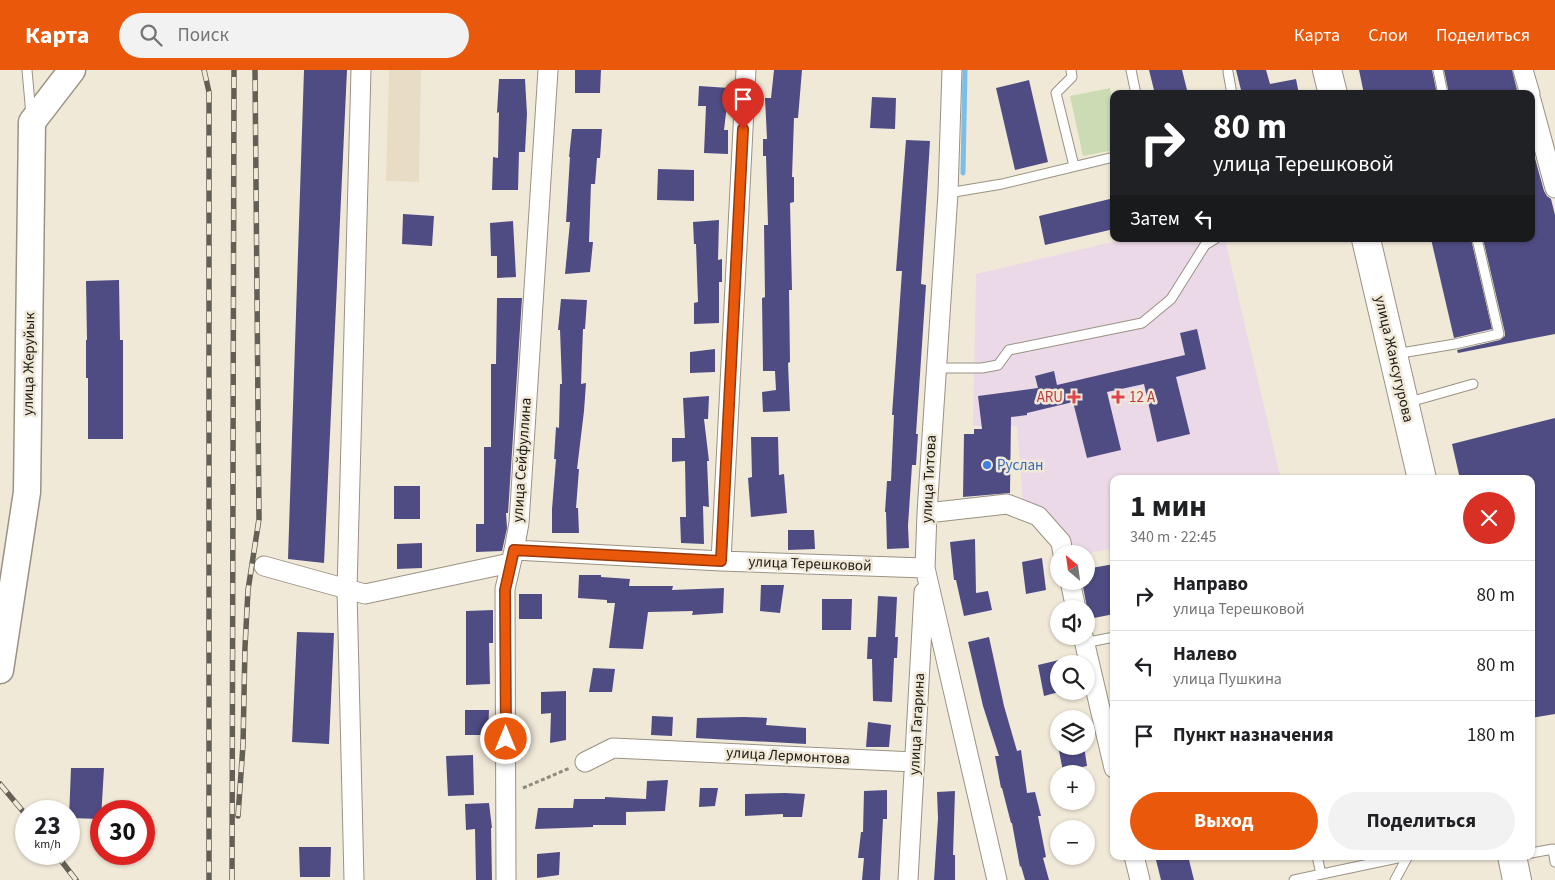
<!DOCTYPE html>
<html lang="ru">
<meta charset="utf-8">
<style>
:root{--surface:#fff;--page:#f2f2f2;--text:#202124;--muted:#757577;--line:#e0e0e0;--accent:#ea580c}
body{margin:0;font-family:"Source Sans 3",sans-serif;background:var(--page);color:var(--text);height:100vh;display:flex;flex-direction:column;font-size:19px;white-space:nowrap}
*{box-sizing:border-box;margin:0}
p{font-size:16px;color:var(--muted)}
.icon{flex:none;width:28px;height:28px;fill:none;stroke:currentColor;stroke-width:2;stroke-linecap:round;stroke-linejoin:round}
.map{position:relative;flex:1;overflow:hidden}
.side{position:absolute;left:1110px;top:405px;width:425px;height:385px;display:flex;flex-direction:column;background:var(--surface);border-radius:10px;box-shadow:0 1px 4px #0004}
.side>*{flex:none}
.banner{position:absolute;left:1110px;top:20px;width:425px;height:152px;border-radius:10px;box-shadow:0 1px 4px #0004;background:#202124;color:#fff;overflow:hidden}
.needle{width:32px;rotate:331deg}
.fabs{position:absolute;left:1050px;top:475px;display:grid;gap:10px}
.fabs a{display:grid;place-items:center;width:45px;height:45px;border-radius:50%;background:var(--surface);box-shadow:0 1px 4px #0004;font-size:25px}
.speed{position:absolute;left:15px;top:730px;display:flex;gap:10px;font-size:25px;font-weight:700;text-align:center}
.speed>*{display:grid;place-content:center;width:65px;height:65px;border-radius:50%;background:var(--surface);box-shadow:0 1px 4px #0004;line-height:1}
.speed small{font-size:12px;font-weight:400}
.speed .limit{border:8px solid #d22;background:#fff;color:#111}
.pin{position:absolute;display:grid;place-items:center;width:42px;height:42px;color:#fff;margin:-51px -21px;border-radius:50% 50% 50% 0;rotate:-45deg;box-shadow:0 0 5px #0007}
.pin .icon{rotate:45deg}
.me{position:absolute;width:55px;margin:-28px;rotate:0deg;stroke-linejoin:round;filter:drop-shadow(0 0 4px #0008)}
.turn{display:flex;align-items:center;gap:18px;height:105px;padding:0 20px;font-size:22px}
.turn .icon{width:65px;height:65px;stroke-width:2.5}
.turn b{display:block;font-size:35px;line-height:42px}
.then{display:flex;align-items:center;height:48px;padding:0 20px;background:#0003;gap:10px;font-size:19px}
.round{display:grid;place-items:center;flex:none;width:52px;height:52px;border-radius:26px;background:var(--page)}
.headline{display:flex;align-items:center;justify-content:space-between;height:85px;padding:0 20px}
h1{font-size:30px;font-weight:700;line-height:38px}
.cta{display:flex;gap:10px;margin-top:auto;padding:10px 20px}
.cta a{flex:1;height:58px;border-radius:30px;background:var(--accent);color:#fff;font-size:20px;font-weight:700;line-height:58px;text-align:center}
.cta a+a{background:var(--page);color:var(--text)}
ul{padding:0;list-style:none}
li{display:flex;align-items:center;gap:15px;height:70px;padding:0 20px;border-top:1px solid var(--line)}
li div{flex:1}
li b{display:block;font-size:19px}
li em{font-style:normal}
header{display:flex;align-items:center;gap:30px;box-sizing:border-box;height:70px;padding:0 25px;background:var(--accent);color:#fff}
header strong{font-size:24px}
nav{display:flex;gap:28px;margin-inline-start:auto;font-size:18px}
.search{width:350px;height:45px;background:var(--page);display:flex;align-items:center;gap:12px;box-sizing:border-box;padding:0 18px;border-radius:28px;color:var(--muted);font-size:19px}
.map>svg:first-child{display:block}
</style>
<header>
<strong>Карта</strong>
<div class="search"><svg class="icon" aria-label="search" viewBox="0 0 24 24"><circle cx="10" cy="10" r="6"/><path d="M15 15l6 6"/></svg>Поиск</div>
<nav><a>Карта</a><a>Слои</a><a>Поделиться</a></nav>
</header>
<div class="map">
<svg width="1555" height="810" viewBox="0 0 1555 810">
<rect width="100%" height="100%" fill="#f1e9d8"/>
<!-- built -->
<path fill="#e9dcc5" d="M389 0H421L419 112 386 111Z"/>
<!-- medical -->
<path fill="#ecd9e8" d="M1125 169H1225L1281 409H1114V478L1085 484H1074L1042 440 1023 434 1017 356H973L976 204Z"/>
<!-- green -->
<path fill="#cbdcb4" d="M1110 18 1114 38V80L1083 86 1070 26Z"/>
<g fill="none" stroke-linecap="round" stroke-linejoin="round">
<!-- stream -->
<path stroke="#7bbfe8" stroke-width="5" d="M963 103 965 0"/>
</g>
<!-- building -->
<path fill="#4f4c84" d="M304 0H347L324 493 288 489Z
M575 0H601L600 23H575Z
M774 0H802L798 48H794L792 107H794V132L790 133 792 220H789L790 292 788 293 790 341 763 342 762 322 776 320 775 301H763L762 228 765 227 764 155H768L766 86H763V69H767L765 28H771Z
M1149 0H1182L1188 24H1155Z
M1236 0H1266L1270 14 1296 9 1299 24H1242Z
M1359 0H1432L1437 24H1364Z
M1444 0H1512L1518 24H1449Z
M499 9H525L527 44 525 82H519L518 120H492L493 87 498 88 499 42 497 43Z
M1029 10 1048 92 1015 100 996 18Z
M699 16 729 18 724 60H728V84L704 83 706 36H698Z
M872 27 896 28 895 59 870 58Z
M572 59H602L600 88H597L595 114H591L589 172H593L590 202 565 204 570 152H566L570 87H569Z
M906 70 930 71 921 214 926 215 916 364H918L916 395H912L908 456 909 478 887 479 886 442H885L887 411H891L894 345H892L902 201H896Z
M1531 74 1544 121 1547 126 1551 129 1555 145V264L1458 283 1457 280 1500 270 1505 266V263L1483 169H1531Z
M658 99 694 100V131L657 130Z
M1114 128V159L1045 175 1039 146Z
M403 144 434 146 432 176 402 174Z
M719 150 718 190 722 189V212H719V253L694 254V233L698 232 696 174H694L693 152Z
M513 151 516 207 497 208V186H491L490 153Z
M1431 169H1471L1492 259 1454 268Z
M119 210 120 270H123V369H88V308H86V270H87L86 211Z
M497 228H522L508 443H506L507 458 502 481 476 482V454H484V377H491V294H496Z
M561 229 587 230 585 259H583L581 314 586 313 584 341 577 399H579L576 438H578L579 463H552V439L556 389H554L556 357 559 358 560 314H562L560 260H558Z
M1197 259 1206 299 1176 307 1190 364 1157 372 1144 314 1107 322 1121 380 1087 388 1073 332 1027 343V345L1011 347 1010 423 963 427 964 364H974V359H982L978 326 1038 318 1035 306 1054 301 1057 315 1185 285 1180 263Z
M715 279V302L690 303V282Z
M709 326 708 349H704L709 391H707L709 437 703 436 704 474 681 473 680 447H686L685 391 672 392V368H685L683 328Z
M1555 348V644L1531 648V409H1460L1452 374Z
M751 367H778L779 405 784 404 787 443 751 447 748 408 752 407Z
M394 416H420V449H394Z
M788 460H814L815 479 788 480Z
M975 469 976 523 988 521 992 540 964 546 956 510H954L950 472Z
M422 473V498L397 499V474Z
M1042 488 1046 520 1026 524 1022 492Z
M1114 494V544L1089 549 1082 511H1086V499Z
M579 505H601V507L630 509 629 516H673L672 520 724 518 723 543 692 545 693 541 648 542 643 579 609 578 615 533H607V530L578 528Z
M761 515H784L780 543 760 541Z
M519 524H542V549H519Z
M878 526 897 527 895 567H898L897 588H894L892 632 873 631 872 589H867L868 567H876Z
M822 529H852L851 560H822Z
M493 540V573H489L490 614 466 615V541Z
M297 562 334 563 329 674 292 672Z
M989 567 1004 636 1017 681 1021 680 1027 723 1035 722 1041 746H1038L1046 787 1043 788 1049 810H1025L1021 796 1020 797 1012 753H1011L1002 718H1001L995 686H999L983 636 968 572Z
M1059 590V622L1044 626 1038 595Z
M593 598 615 599 612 622H589Z
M566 621V670L550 673 551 643 541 644V622Z
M465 640H489L488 665H465Z
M652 646 673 647 672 666 651 665Z
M744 647 767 648 766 655 806 658V674L696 668 697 648Z
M868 652 891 655 889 677H866Z
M1058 676H1084L1087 696 1063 701Z
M473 685 474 725 448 726 446 686Z
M71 698H104L101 749 69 748Z
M668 710 665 741 626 742V755H593V757L535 759 538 738H573L574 729H605V727L646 729 647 711Z
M700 718H718L715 736 699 737Z
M887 720V749H883L880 810H862L864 788H858L861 762H863L864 721Z
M955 721 953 785H955V810H934L938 748 937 722Z
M785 723 805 724 802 747H783V744L745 746V724Z
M489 733 492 758H491L492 810H476L475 759 466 760 465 734Z
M299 777H331L330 807H300Z
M560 782 559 805 537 808V784Z
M1155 786H1188L1194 810H1161Z"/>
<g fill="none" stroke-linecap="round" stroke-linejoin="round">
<defs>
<path id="lane" d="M27 0 31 45
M1071 0 1072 7 1056 23 1074 96
M1131 0 1136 24
M1438 0 1443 24
M1228 2 1232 24
M948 123 1002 114 1114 87
M1395 284 1455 274 1499 264 1477 169
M936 298H982L998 295 1009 280 1142 253 1171 229 1205 175 1215 169
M1406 333 1473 314
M1084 573 1114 567
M1531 783 1553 779 1555 792
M1317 786 1321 804
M1294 810 1407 786
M1395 810 1408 786"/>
<path id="street" d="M952 0 948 123 927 443 925 498 997 810
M1523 0 1530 24
M1531 30 1555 118
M927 443 1007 434 1038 446 1061 472 1063 484
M514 480 721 491 925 498
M721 491 746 0
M264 496 365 524 510 493
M1070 511 1076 539
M1083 566 1114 698
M585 692 613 678 915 692
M1134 786 1140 810
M354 810 347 520 361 0
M506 810 505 519 514 480 519 453 548 0
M908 810 924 522"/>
<path id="secondary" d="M0 600 27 422 32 52 72 0"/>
<path id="primary" d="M1327 0 1333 24
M1366 169 1422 409
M1512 786 1517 810"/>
</defs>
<!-- lane casing -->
<use href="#lane" stroke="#9a9283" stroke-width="11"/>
<!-- street casing -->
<use href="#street" stroke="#9a9283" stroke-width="21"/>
<!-- secondary casing -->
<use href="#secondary" stroke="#9a9283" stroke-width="29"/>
<!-- primary casing -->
<use href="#primary" stroke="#9a9283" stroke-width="30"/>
<!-- path -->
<path stroke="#8f8a7e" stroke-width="3" stroke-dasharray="4 2.5" stroke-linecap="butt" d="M523 718 570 698"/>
<!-- lane -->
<use href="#lane" stroke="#fff" stroke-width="9"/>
<!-- street -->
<use href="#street" stroke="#fff" stroke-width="19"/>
<!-- secondary -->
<use href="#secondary" stroke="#fff" stroke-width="26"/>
<!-- primary -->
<use href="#primary" stroke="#fff" stroke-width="28"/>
<defs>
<path id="rail" d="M204 0 209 22V810
M0 714 26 745
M238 746 243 675 245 577 248 520 259 449 255 0
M56 784 76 810
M232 810 234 0"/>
</defs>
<!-- rail casing -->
<use href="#rail" stroke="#635f55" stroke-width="5.5"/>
<!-- rail -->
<use href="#rail" stroke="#f1e9d8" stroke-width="4" stroke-dasharray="11" stroke-linecap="butt"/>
</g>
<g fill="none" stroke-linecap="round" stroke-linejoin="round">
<defs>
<path id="route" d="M506 669 505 520 514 480 721 491 743 59"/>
</defs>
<!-- route casing -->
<use href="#route" stroke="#983908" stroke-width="12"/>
<!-- route -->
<use href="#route" stroke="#ea580c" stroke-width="9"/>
</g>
<!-- markers -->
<g fill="#e0444e" stroke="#f1e9d8" stroke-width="2">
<path d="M1071.5 319.5h5v5h5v5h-5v5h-5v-5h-5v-5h5z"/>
<path d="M1115.5 319.5h5v5h5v5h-5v5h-5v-5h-5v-5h5z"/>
</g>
<circle fill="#3f7fe0" stroke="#f1e9d8" stroke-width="2" cx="987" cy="395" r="5"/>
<g text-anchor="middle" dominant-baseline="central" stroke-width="5" stroke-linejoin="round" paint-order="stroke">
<!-- street labels -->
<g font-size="15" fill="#1d1a14" stroke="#f1e9d8">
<text transform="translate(1394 289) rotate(77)">улица Жансугурова</text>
<text transform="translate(29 294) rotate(-89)">улица Жеруйык</text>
<text transform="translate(522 390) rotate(-86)">улица Сейфуллина</text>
<text transform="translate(929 409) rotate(-87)">улица Титова</text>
<text transform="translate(810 494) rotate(2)">улица Терешковой</text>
<text transform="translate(917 654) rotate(-87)">улица Гагарина</text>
<text transform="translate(788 686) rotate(3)">улица Лермонтова</text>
</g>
<!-- health labels -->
<g font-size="15" fill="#be3a42" stroke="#f1e9d8" text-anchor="end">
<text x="1063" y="327">ARU</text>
<text x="1129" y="327" text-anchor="start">12 А</text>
</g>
<!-- shop labels -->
<g font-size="15" fill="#366cbe" stroke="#f1e9d8" text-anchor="start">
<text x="997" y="395">Руслан</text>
</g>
</g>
</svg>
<div class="fabs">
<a><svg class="needle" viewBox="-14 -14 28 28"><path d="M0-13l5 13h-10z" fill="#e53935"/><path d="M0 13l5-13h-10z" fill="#757577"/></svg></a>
<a><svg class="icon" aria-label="sound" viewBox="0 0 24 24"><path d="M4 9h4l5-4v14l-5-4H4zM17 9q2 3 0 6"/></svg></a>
<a><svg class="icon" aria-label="search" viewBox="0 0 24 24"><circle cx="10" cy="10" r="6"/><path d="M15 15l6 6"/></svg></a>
<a><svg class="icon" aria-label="layers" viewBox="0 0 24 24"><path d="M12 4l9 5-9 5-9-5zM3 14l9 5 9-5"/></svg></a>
<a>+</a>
<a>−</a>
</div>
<div class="speed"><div>23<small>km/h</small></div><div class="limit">30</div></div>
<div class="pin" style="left:743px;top:59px;background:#d93025"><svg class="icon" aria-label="arrive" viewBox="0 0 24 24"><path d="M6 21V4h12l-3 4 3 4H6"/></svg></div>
<svg class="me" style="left:506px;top:669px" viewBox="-20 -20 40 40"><circle r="17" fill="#ea580c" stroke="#fff" stroke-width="3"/><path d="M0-11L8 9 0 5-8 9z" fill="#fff"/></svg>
<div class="banner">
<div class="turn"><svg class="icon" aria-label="right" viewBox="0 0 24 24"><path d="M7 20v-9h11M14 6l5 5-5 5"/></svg><div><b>80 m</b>улица Терешковой</div></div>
<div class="then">Затем<svg class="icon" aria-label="left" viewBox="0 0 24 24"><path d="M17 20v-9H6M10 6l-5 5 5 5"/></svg></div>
</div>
<section class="side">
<div class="headline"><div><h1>1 мин</h1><p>340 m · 22:45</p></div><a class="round" style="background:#d93025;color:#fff"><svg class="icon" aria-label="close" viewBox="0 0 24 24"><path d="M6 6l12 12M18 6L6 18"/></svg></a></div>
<ul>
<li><svg class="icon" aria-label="right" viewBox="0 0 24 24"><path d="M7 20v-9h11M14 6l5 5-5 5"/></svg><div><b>Направо</b><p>улица Терешковой</p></div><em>80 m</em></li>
<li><svg class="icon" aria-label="left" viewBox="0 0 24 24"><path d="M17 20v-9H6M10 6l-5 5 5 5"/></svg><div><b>Налево</b><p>улица Пушкина</p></div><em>80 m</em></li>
<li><svg class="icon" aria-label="arrive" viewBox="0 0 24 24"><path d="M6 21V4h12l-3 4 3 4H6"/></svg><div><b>Пункт назначения</b></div><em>180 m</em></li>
</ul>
<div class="cta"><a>Выход</a><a>Поделиться</a></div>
</section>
</div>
